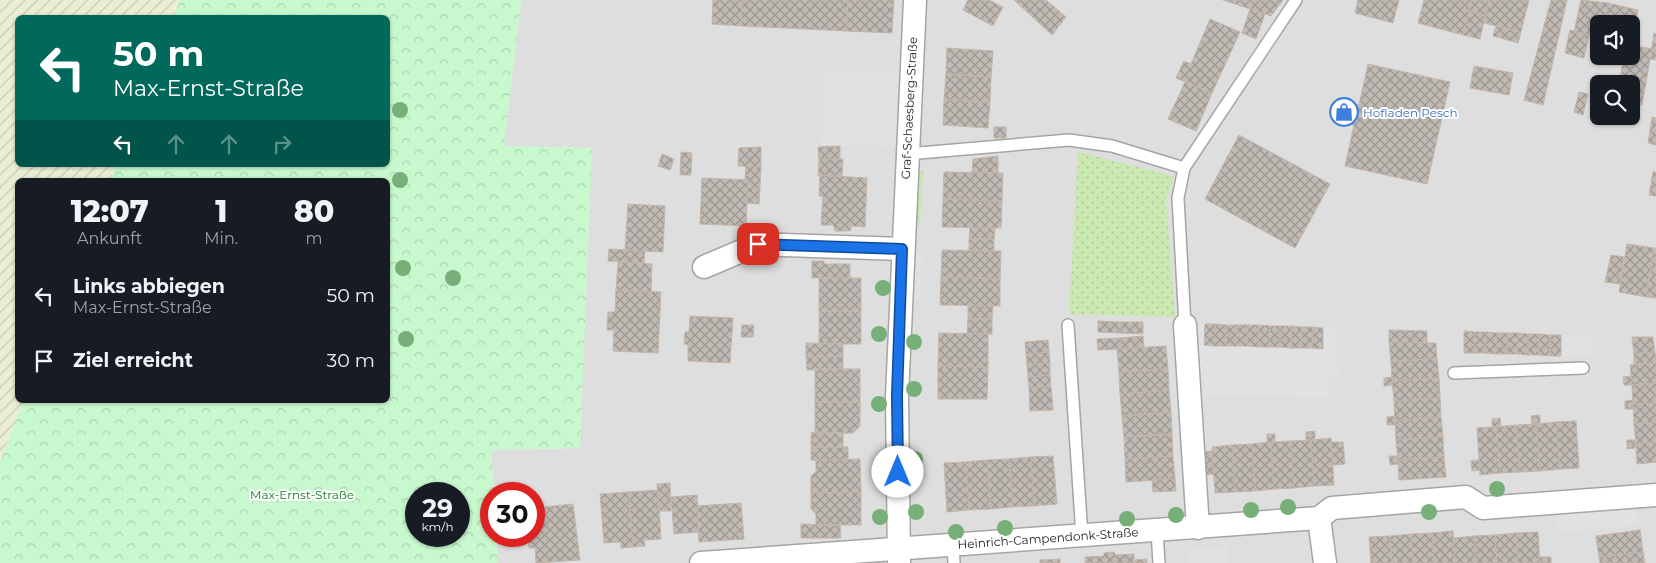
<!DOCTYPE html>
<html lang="de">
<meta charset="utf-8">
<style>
:root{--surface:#171b24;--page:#242831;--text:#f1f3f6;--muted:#9ea1a6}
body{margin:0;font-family:Montserrat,sans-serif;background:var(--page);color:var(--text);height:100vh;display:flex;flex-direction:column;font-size:19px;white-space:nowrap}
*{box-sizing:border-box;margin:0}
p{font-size:16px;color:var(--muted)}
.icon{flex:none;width:28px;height:28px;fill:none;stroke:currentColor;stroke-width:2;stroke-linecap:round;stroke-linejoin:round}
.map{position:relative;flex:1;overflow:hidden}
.drawer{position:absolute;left:15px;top:178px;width:375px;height:225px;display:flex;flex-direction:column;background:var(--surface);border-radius:8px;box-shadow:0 1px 4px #0004}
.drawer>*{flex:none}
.top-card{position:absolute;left:15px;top:15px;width:375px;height:152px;border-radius:8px;box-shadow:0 1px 4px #0004;background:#00695c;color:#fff;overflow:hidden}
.controls{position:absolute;left:1590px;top:15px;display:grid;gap:10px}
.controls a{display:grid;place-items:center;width:50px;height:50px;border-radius:8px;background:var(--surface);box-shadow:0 1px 4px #0004;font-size:25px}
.speed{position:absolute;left:405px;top:482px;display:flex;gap:10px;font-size:25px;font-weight:700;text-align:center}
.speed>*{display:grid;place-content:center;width:65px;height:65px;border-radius:50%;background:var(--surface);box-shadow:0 1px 4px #0004;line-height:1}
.speed small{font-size:12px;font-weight:400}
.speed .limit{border:8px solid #d22;background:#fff;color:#111}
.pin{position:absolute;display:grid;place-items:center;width:42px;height:42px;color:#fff;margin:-21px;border-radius:10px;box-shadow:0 2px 8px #0006}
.me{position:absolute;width:55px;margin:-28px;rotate:0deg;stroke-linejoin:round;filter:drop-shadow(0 0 4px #0008)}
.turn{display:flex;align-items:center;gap:18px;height:105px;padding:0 15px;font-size:22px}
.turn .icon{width:65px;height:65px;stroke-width:2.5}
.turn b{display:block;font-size:35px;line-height:42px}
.lanes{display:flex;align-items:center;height:48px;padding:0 15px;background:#0003;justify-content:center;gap:25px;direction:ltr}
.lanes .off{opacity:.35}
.eta{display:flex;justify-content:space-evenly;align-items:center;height:85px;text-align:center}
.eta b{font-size:30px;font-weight:800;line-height:35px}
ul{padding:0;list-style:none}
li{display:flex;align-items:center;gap:15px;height:65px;padding:0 15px}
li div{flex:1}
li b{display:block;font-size:19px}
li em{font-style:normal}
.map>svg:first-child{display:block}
</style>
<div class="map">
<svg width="1656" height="563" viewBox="0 0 1656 563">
<defs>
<pattern id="farmland-furrows" width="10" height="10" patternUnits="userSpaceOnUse" patternTransform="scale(1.25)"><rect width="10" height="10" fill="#ebeed4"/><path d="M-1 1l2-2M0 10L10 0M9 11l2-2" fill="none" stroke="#c9ccb6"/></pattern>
<pattern id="grass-dots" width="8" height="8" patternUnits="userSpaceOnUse" patternTransform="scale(1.25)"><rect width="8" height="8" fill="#cae8b0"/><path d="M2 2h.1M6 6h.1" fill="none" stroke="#adc797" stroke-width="1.8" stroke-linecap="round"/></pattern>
<pattern id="park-crowns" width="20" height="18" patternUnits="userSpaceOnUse" patternTransform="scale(1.25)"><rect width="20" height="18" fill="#c8f8cd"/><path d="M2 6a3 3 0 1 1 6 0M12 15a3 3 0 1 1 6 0" fill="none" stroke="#acd4b0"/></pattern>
<pattern id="building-cross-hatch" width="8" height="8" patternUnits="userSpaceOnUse" patternTransform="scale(1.25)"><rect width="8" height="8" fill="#c1bab4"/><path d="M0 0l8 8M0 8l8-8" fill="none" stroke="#9c9792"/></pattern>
</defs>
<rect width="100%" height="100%" fill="#f1eee8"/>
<!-- residential -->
<path fill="#dfdede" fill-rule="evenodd" d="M521 0H1656V563H498L496 536H534V494H494L491 450 579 448 591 148 504 147ZM1599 24H1631V56H1599ZM1599 84H1631V116H1599Z"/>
<!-- farmland -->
<path fill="url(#farmland-furrows)" d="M0 0H180L173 17 18 18V165H116L110 180H18V400H24L0 462Z"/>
<!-- grass -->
<path fill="url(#grass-dots)" d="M1078 152 1174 176 1166 200 1175 317 1069 314Z
M913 170 923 171 920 224 911 223Z"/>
<!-- park -->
<path fill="url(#park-crowns)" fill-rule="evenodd" d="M180 0H521L504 146 592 148 580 448 491 450 494 494H491V536H496L498 563H0V462L24 400H388V180H110L116 165H388V18L173 17ZM416 494H459V536H416Z"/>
<!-- parking -->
<path fill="#e1e1e1" d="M825 73H902L899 146 822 145Z
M913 252 922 253 920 298 911 297Z
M1192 324H1205L1204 345 1323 349V328L1334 327 1339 377 1329 378 1330 398 1195 395Z
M1561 335H1592L1591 356H1561Z
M1637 506 1639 525 1556 532 1555 512Z
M1227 546 1229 563H1188L1187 550Z"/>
<!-- building -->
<path fill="url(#building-cross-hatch)" stroke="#c2b6ab" d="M713 0H742L741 26 712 24Z
M742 0H848L846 31 741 26Z
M848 0H894L892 33 846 31Z
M968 0H989L1003 7 993 26 963 10Z
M1014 0H1046L1066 17 1052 35Z
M1223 0H1253L1250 9Z
M1253 0H1283L1271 16 1250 9Z
M1358 0H1399L1393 23 1355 13Z
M1424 0H1472L1463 35 1418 23Z
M1472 0H1489L1486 16 1469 11Z
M1489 0H1529L1521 32 1484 23Z
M1551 0H1567L1543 105 1524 100Z
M1581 0 1608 3 1603 24H1599V38L1574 32Z
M1608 3 1638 10 1631 41V24H1604Z
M1250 9 1265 14 1256 39 1242 33Z
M1469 11 1485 16 1480 39 1463 35Z
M1210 19 1240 32 1212 93 1176 78 1184 61 1191 64Z
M1496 26 1521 32 1518 43 1493 36Z
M1570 30 1589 35 1584 58 1565 53Z
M1654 33 1656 34V60L1650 59Z
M1631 45 1652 49 1645 88 1631 86V84H1619L1624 56H1631Z
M947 48 993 51 991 77 946 74Z
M1368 64 1450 82 1427 184 1345 166 1354 125 1342 122 1346 102 1359 105Z
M1474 66 1513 73 1509 95 1470 88Z
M946 74 991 77 990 102 944 100Z
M1185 82 1212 93 1196 131 1168 119Z
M1632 86 1645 88 1642 105 1631 103Z
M1579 92 1588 94 1583 115 1574 112Z
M944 100 990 102 988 128 943 125Z
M1652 117 1656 118V145L1648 143Z
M994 127H1006V138H994Z
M1239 135 1330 184 1295 248 1205 199Z
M840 146V159L819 160 818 147Z
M761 147V167L738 166 739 148Z
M681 152 692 153 691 175H680Z
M662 154 674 159 670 170 658 166Z
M998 156V173L972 172 973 159Z
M843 159 842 176H818L819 160Z
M746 166 761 167 759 204 747 203 748 180H745Z
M944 172 1003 173 1002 201 943 199Z
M1653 172H1656V196L1649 195Z
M820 175 867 178 865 227 852 226 850 231H835L833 225H821L823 196H819Z
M702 178 748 180 746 226 700 224Z
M943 199 1002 201 1001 228 942 227Z
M628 204 665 206 663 252 625 250Z
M970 228H995L994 239H969Z
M969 239H994V251L969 250Z
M1627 244 1654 248 1646 297 1619 292Z
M1654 248 1656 249V298L1646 297Z
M609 249 645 251 644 263 608 261Z
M942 250 1001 251 1000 279 941 277Z
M1611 255 1624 257 1620 284 1605 282Z
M812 261H824V264H850V278H812Z
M618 262 652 264 651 292 616 290Z
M941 277 1000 279V306L940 305Z
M819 278H861V311H819Z
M616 290 661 292 658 353 613 351 614 330H607L608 312H615Z
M968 305 993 306 992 319H968Z
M819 311H861V344H819Z
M690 316 733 318 730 363 688 361V345L684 344 685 332H689Z
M968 319H992V334H967Z
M1098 321 1120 322V333L1098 332Z
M1120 322H1143V334L1120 333Z
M1205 324H1215L1214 346 1204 345Z
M1215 324 1226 325V346H1214Z
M742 325H754L753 337H741Z
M1226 325H1237L1236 346H1226Z
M1237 325H1248L1247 346H1236Z
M1248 325H1259L1258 347 1247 346Z
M1259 325 1270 326 1269 347H1258Z
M1270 326H1280V347H1269Z
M1280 326H1291V348L1280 347Z
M1291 326 1302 327 1301 348H1291Z
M1302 327H1313L1312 348H1301Z
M1313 327 1323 328V349L1312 348Z
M1389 330 1427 331V343L1389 342Z
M1464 331 1475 332 1474 353H1464Z
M1475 332H1486L1485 353H1474Z
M1486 332 1497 333 1496 354 1485 353Z
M939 333 988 334V367L938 366Z
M1497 333H1507V354H1496Z
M1507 333H1518L1517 354H1507Z
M1518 333 1528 334V355L1517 354Z
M1528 334H1539V355H1528Z
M1539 334 1550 335V356L1539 355Z
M1550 335H1561V356H1550Z
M1143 336 1144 347 1121 349 1120 338Z
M1632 337H1653L1655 352 1634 354Z
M1120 338 1121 349 1098 350 1097 339Z
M1048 340 1049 352 1026 354 1025 342Z
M1389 342 1436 343 1437 358 1391 362Z
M806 343 843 344V356L806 357Z
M1166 346 1168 369 1119 372 1117 349Z
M1049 352 1050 363 1027 365 1026 354Z
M1655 352 1656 363 1634 364V354Z
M843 356V369L807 370 806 357Z
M1437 358 1439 378 1392 381 1391 362Z
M1050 363V375L1028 377 1027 365Z
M1656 363V383L1632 385 1630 365Z
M938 366 988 367 987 399H938Z
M815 369H860V402H815Z
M1168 369 1169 390 1120 394 1119 372Z
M1050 375 1051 386 1029 388 1028 377Z
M1631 376 1632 385H1624L1623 377Z
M1392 377V385L1384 386V378Z
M1439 378 1440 398 1394 401 1392 381Z
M1656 383V403L1633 404 1632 385Z
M1051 386 1053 410 1030 411 1029 388Z
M1169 390 1171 412 1122 416 1120 394Z
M1440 398 1441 417 1395 421 1394 401Z
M1633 400V409H1625V401Z
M815 402H860V426L853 433 815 434Z
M1656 403V422L1634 424 1633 404Z
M1171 412 1172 434 1124 437 1122 416Z
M1540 415V423L1532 424 1531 416Z
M1395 416V425H1387V417Z
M1441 417 1443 437 1396 440 1395 421Z
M1500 418 1501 426 1492 427V419Z
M1576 421 1579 468 1560 469 1556 422Z
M1556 422 1560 469 1540 471 1536 424Z
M1656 422V442L1636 444 1634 424Z
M1536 424 1540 471 1520 472 1516 425Z
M1516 425 1520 472 1500 473 1496 427Z
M1496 427 1500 473 1480 475 1477 428Z
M1315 431V439L1306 440V432Z
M815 432 843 433V447H811V433Z
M1172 434 1173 456 1125 459 1124 437Z
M1267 434H1275V442L1267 443Z
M1443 437 1444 457 1398 460 1396 440Z
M1331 438 1334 485 1314 486 1311 440Z
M1311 440 1314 486 1294 488 1291 441Z
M1627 440H1635V448L1627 449Z
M1291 441 1294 488 1274 489 1271 442Z
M1271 442 1274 489 1255 491 1252 444Z
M1331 442H1343L1345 464 1333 465Z
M1656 442V462L1637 464 1636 444Z
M1252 444 1255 491 1235 492 1232 445Z
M1232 445 1235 492 1215 493 1212 447Z
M811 447H848V459L811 460Z
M1212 451 1214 474 1202 475 1200 452Z
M1053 456 1057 504 1034 506 1031 457Z
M1173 456 1175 479 1126 482 1125 459Z
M1389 456H1397L1398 464 1390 465Z
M1031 457 1034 506 1013 507 1009 459Z
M1444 457 1446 477 1399 480 1398 460Z
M860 459 861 492 811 493V476L816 471V460H811Z
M1009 459 1013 507 991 509 987 460Z
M987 460 991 509 969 510 966 462Z
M1479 460 1480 470 1472 471 1471 461Z
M966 462 969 510 947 512 944 463Z
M1175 479 1176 491 1153 492 1152 480Z
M670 483 671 511H659L657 484Z
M658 490 661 539 644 540 645 546 633 547 629 492Z
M629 492 633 547 621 548V542L604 543 600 494Z
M861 492V525H812L816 524V514L811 509V493Z
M697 495 699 532 674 534 671 497Z
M741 503 744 539 699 542 697 506Z
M573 504 580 560 536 563 535 548H529L527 536H534V508Z
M801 524 840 525 841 538H801Z
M1640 530 1643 552 1599 557 1596 536Z
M1453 531 1455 563H1434L1432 533Z
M1538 532 1540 563H1518L1516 533Z
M1432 533 1434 563H1413L1411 534Z
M1516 533 1518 563H1497L1495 535Z
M1411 534 1413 563H1392L1390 536Z
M1495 535 1497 563H1476L1474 536Z
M1390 536 1392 563H1371L1369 537Z
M1474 536 1476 563H1455L1453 538Z
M1114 552 1115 555 1134 554V560L1147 559V563H1085V557L1104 556V553Z
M1643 552 1645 563H1600L1599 557Z
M1539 557H1551V563H1540Z
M1060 559V563H1040V560Z"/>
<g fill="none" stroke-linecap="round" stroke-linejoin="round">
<defs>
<path id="lane" d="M907 154 1069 140 1112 146 1184 168
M1068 325 1082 536
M1185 325 1178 198 1184 168 1296 0
M1454 373 1583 368
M1157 531 1159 563
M953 544 954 563"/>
<path id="street" d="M704 267 758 244 902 249
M1185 325 1198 528
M1319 518 1325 563
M701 563 1319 518 1332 508 1466 497 1483 508 1656 495
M899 563 897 396 915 0"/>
</defs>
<!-- lane casing -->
<use href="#lane" stroke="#a5a5a5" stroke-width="14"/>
<!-- street casing -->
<use href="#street" stroke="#a5a5a5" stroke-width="25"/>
<!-- lane -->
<use href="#lane" stroke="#fff" stroke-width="11"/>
<!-- street -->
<use href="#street" stroke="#fff" stroke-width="22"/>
</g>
<!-- trees -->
<g fill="#76b078">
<circle cx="400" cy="110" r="8"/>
<circle cx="400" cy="180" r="8"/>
<circle cx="403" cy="268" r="8"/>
<circle cx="453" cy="278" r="8"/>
<circle cx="883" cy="288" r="8"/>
<circle cx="879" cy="334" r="8"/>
<circle cx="406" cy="339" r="8"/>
<circle cx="914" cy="342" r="8"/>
<circle cx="914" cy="389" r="8"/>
<circle cx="879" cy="404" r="8"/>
<circle cx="915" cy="459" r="8"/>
<circle cx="880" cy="467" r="8"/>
<circle cx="1497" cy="489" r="8"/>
<circle cx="1288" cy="507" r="8"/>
<circle cx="1251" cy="510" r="8"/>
<circle cx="916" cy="512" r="8"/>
<circle cx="1429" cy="512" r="8"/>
<circle cx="1176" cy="515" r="8"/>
<circle cx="880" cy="517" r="8"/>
<circle cx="1127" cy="519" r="8"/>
<circle cx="1005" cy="528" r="8"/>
<circle cx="956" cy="532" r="8"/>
</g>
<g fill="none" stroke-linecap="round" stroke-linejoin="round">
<defs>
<path id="route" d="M758 244 902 249 897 396 898 472"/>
</defs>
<!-- route casing -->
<use href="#route" stroke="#114b97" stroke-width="12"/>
<!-- route -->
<use href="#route" stroke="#1a73e8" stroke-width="9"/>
</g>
<!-- icons -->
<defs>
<symbol id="shop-ring" viewBox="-11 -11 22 22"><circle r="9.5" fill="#fff" stroke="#3f7fe0" stroke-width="1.5"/><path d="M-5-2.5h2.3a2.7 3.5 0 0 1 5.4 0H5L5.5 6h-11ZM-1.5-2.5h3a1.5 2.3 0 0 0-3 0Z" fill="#3f7fe0"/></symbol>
</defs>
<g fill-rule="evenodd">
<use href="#shop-ring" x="1328" y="96" width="32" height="32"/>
</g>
<g text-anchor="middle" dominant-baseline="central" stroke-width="4" stroke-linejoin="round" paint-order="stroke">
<!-- street labels -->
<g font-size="12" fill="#212121" stroke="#fff">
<text transform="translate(909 108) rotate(-87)">Graf-Schaesberg-Straße</text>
<text transform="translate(1048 538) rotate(-4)">Heinrich-Campendonk-Straße</text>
</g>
<!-- shop labels -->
<g font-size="12" fill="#366cbe" stroke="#fff" text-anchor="start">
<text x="1363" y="112">Hofladen Pesch</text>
</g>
<!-- park labels -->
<g font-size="12" fill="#117d1d" stroke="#fff">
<text x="302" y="494">Max-Ernst-Straße</text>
</g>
</g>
</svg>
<div class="controls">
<a><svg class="icon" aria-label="sound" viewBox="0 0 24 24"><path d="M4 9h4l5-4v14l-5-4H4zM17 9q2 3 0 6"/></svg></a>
<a><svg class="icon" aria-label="search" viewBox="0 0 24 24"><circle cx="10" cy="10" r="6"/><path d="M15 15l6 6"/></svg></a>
</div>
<div class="speed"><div>29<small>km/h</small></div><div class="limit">30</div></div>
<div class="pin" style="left:758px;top:244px;background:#d93025"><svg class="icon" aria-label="arrive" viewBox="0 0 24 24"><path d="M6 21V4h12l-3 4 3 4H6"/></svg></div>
<svg class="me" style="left:898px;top:472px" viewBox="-20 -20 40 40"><circle r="19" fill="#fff"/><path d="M0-13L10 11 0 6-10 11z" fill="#1a73e8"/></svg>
<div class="top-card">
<div class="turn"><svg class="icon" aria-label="left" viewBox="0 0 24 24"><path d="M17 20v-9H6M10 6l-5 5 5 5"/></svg><div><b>50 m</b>Max-Ernst-Straße</div></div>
<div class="lanes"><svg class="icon" aria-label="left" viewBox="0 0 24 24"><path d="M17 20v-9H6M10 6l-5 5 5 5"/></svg><svg class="icon off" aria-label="ahead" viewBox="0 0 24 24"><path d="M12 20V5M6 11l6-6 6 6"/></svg><svg class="icon off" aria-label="ahead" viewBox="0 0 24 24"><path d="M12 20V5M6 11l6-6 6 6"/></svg><svg class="icon off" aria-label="right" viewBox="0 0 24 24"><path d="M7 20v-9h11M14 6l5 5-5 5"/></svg></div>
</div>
<section class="drawer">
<div class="eta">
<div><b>12:07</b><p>Ankunft</p></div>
<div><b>1</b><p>Min.</p></div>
<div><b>80</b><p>m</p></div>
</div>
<ul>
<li><svg class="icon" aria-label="left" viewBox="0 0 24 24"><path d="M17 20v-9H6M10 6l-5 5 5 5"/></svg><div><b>Links abbiegen</b><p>Max-Ernst-Straße</p></div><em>50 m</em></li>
<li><svg class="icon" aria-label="arrive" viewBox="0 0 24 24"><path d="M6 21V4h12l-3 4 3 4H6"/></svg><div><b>Ziel erreicht</b></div><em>30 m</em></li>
</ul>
</section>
</div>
